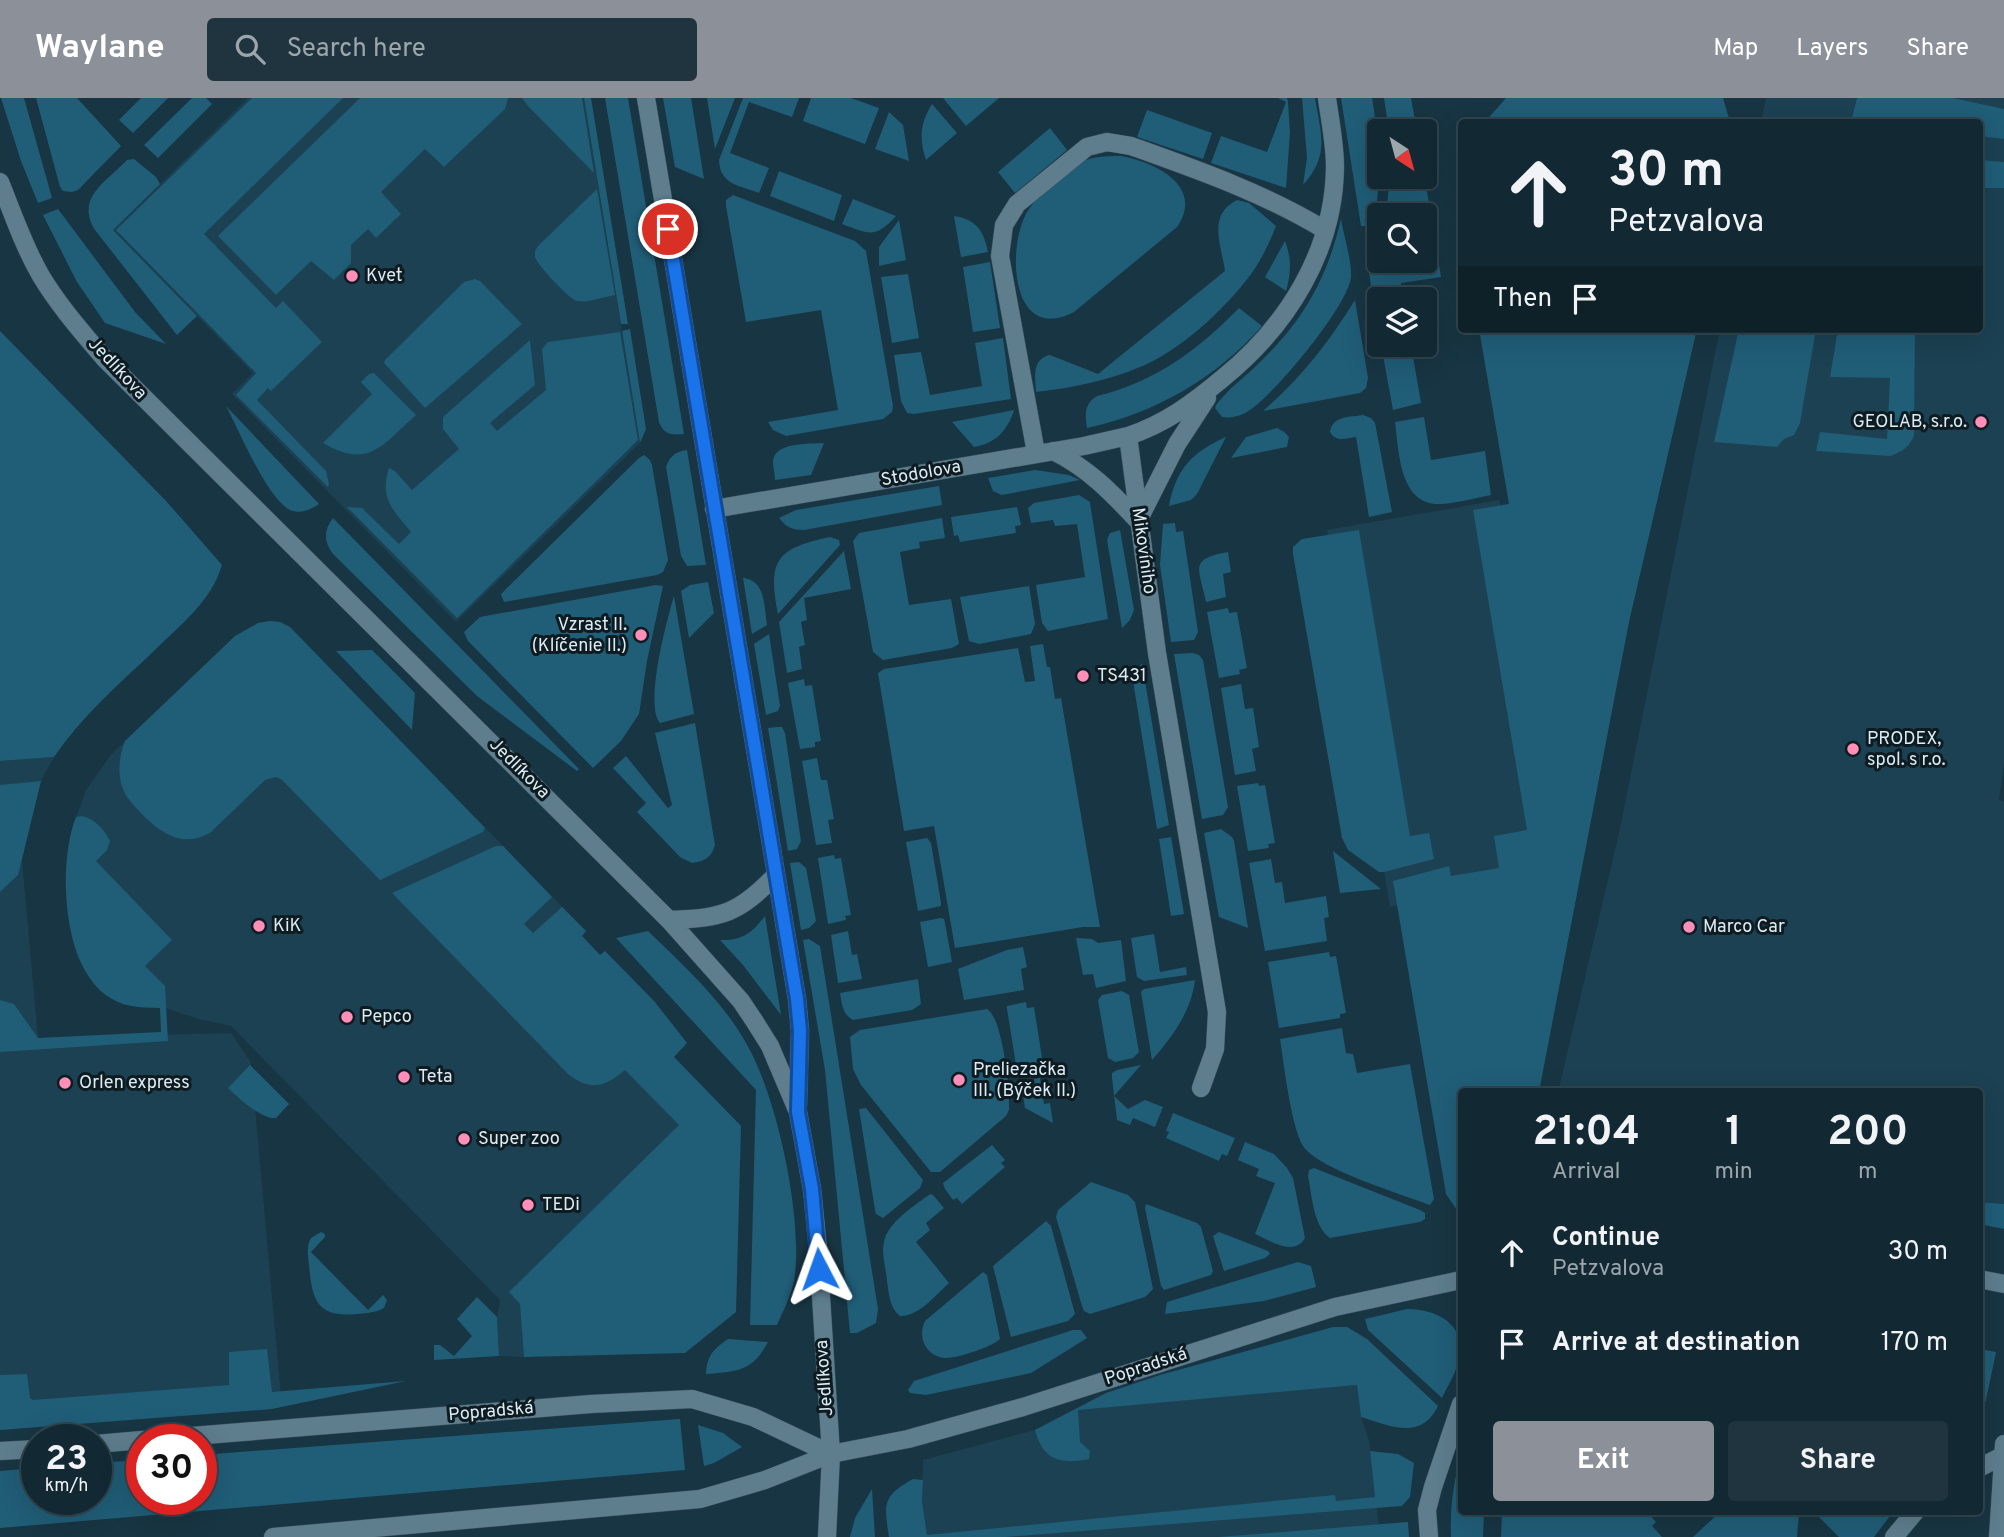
<!DOCTYPE html>
<meta charset="utf-8">
<style>
:root{--surface:#122832;--page:#1f343e;--text:#f1f3f6;--muted:#9ca6ac;--line:#31444d;--accent:#8c9099}
body{margin:0;font-family:Overpass,sans-serif;background:var(--page);color:var(--text);height:100vh;display:flex;flex-direction:column;font-size:26px;white-space:nowrap}
*{box-sizing:border-box;margin:0}
p{font-size:23px;color:var(--muted)}
.icon{flex:none;width:38px;height:38px;fill:none;stroke:currentColor;stroke-width:2;stroke-linecap:round;stroke-linejoin:round}
.map{position:relative;flex:1;overflow:hidden}
.sheet{position:absolute;left:1458px;top:990px;width:525px;height:427px;display:flex;flex-direction:column;background:var(--surface);border-radius:7px;box-shadow:0 7px 28px #0002,0 0 0 2px var(--line)}
.sheet>*{flex:none}
.top-card{position:absolute;left:1458px;top:21px;width:525px;height:214px;border-radius:7px;box-shadow:0 7px 28px #0002,0 0 0 2px var(--line);background:#122832;color:var(--text);overflow:hidden}
.needle{width:46px;rotate:144deg}
.controls{position:absolute;left:1367px;top:21px;display:grid;gap:14px}
.controls a{display:grid;place-items:center;width:70px;height:70px;border-radius:7px;background:var(--surface);box-shadow:0 7px 28px #0002,0 0 0 2px var(--line);font-size:35px}
.speed{position:absolute;left:21px;top:1326px;display:flex;gap:14px;font-size:35px;font-weight:700;text-align:center}
.speed>*{display:grid;place-content:center;width:91px;height:91px;border-radius:50%;background:var(--surface);box-shadow:0 7px 28px #0002,0 0 0 2px var(--line);line-height:1}
.speed small{font-size:18px;font-weight:400}
.speed .limit{border:10px solid #d22;background:#fff;color:#111}
.pin{position:absolute;display:grid;place-items:center;width:60px;height:60px;color:#fff;margin:-30px;border:4px solid #fff;border-radius:50%;box-shadow:0 2px 7px #0007}
.me{position:absolute;width:77px;margin:-38px;rotate:356deg;stroke-linejoin:round;filter:drop-shadow(0 0 5px #0008)}
.turn{display:flex;align-items:center;gap:24px;height:147px;padding:0 35px;font-size:32px}
.turn .icon{width:91px;height:91px;stroke-width:2.5}
.turn b{display:block;font-size:49px;line-height:60px}
.then{display:flex;align-items:center;height:66px;padding:0 35px;background:#0003;gap:14px;font-size:26px}
.eta{display:flex;justify-content:space-evenly;align-items:center;height:119px;text-align:center}
.eta b{font-size:42px;font-weight:700;line-height:49px}
.primary-button{display:flex;gap:14px;margin-top:auto;padding:14px 35px}
.primary-button a{flex:1;height:80px;border-radius:7px;background:var(--accent);color:#fff;font-size:28px;font-weight:700;line-height:80px;text-align:center}
.primary-button a+a{background:var(--page);color:var(--text)}
ul{padding:0;list-style:none}
li{display:flex;align-items:center;gap:21px;height:91px;padding:0 35px}
li div{flex:1}
li b{display:block;font-size:26px}
li em{font-style:normal}
header{display:flex;align-items:center;gap:42px;box-sizing:border-box;height:98px;padding:0 35px;background:var(--accent);color:#fff}
header strong{font-size:33px}
nav{display:flex;gap:38px;margin-inline-start:auto;font-size:24px}
.search{width:490px;height:63px;background:var(--page);display:flex;align-items:center;gap:18px;box-sizing:border-box;padding:0 24px;border-radius:7px;color:var(--muted);font-size:26px}
.map>svg:first-child{display:block}
</style>
<header>
<strong>Waylane</strong>
<div class="search"><svg class="icon" aria-label="search" viewBox="0 0 24 24"><circle cx="10" cy="10" r="6"/><path d="M15 15l6 6"/></svg>Search here</div>
<nav><a>Map</a><a>Layers</a><a>Share</a></nav>
</header>
<div class="map">
<svg width="2004" height="1439" viewBox="0 0 2004 1439">
<rect width="100%" height="100%" fill="#183543"/>
<!-- built -->
<path fill="#1b4152" d="M248 0H584L640 345 456 524 232 296 253 275 113 132Z
M1766 0H2004V666L1999 701 2004 704V1106L1979 1104V994H1558L1619 735 1720 231H1979V24H1761Z
M1499 402 1565 777 1390 809 1327 432Z
M270 523 280 524 290 529 586 833 582 838 600 857 605 853 654 903 687 945 674 959 741 1028 524 1259 499 1258 497 1219 500 1202 231 928 198 921 166 910H144L117 904 95 886 85 873 77 858 72 840 67 800V769L73 728 86 692 110 658 125 643 235 538 258 525Z
M54 659 41 683 22 762 38 940 231 935 251 965 282 1309 0 1332V663Z
M1357 1287 1361 1319 1369 1342 1380 1439H926L922 1404 923 1362 1035 1332 1077 1310Z"/>
<!-- green -->
<path fill="#205d77" d="M1 0H24L52 100 38 105 21 63Z
M36 0H77L121 48 78 92 72 94 63 93 60 89Z
M141 0H168L133 35 119 22Z
M192 0H206L212 6 158 60 144 47Z
M252 0H343L204 136 276 210 283 203 322 244 271 293 268 290 257 302 326 373 329 386 328 389 236 297 256 275 116 132Z
M360 0H508L505 11 444 69 425 51 381 94 401 116 376 140 368 131 351 147V165L334 182 311 163 276 197 218 138Z
M522 0H582L594 75 528 8Z
M584 0H591L628 226H621Z
M605 0H628L684 336C672 337 664 337 659 324Z
M663 0H691L704 81 675 69Z
M707 0H735L715 51Z
M743 0H799L792 19 749 4 730 55 769 70 759 95C739 87 720 87 719 62Z
M811 0H851L879 10 865 46 803 23Z
M943 0H999L966 28Z
M1278 0H1287L1288 4 1290 35 1286 90 1211 65 1221 38 1267 54 1286 4Z
M1302 0H1315C1321 37 1330 57 1303 87L1307 60Z
M1341 0H1372C1377 26 1385 109 1369 128H1361Z
M1384 0H1411L1417 33H1389Z
M1506 0H1723L1730 24H1485Z
M1857 0H1953L2004 11V41L1979 38V24H1851Z
M932 6 957 35 926 62C919 41 920 25 932 6Z
M1147 12 1212 35 1203 61 1137 39Z
M889 14 903 27 909 63 875 51Z
M1050 30 1067 52 1015 95 998 74Z
M1121 58C1155 64 1205 88 1177 129L1074 214C1012 246 1007 154 1025 118 1034 99 1068 68 1089 61 1099 58 1111 58 1121 58Z
M134 61 156 79 160 86 113 132 197 218 177 237 95 132C75 100 106 84 127 62Z
M1979 62 2004 64V90H1979Z
M779 73 842 97 834 123 770 98Z
M1390 79H1424L1432 120 1425 123 1424 117H1386Z
M597 91 615 197C604 199 587 205 577 203 569 201 537 167 535 159 534 153 537 149 541 145Z
M733 97 855 143 866 153 893 308 892 314 883 321 786 338 773 332 768 324 838 312 821 212 746 224 726 108V102Z
M853 101 896 118C875 141 869 136 842 126Z
M1237 102 1249 105 1276 128C1269 146 1260 165 1248 180 1224 212 1178 254 1140 269 1107 283 1071 290 1036 294 1035 278 1032 261 1050 257L1098 276 1225 173C1221 146 1207 117 1237 102Z
M58 111 135 214 166 246 105 225 77 184 43 117Z
M954 118C976 121 984 133 988 154L961 159Z
M1341 121C1344 138 1352 164 1351 179 1349 207 1269 305 1243 316 1237 319 1228 320 1222 319L1215 310 1216 307C1228 291 1245 279 1259 265 1303 223 1327 181 1341 121Z
M899 122 906 162 879 168V149Z
M1434 135 1441 179 1401 185 1403 201H1379V235L1369 175 1379 149V163H1424L1425 137Z
M1285 143C1292 161 1291 175 1286 193L1265 179Z
M990 164 1000 230 973 234 963 169Z
M908 176 919 240 892 245 881 179Z
M475 181 480 183 522 226 425 310 384 265 385 262 464 184Z
M1355 202 1368 280 1366 290 1360 295 1263 313C1301 280 1329 244 1355 202Z
M1239 210 1262 228C1216 280 1156 315 1087 330 1085 316 1084 306 1097 298 1155 284 1198 252 1239 210Z
M630 231 646 331 640 345 622 233Z
M1479 231H1697L1629 524 1539 994H1461V1118L1446 1096 1393 783 1449 768 1451 778 1499 770 1494 738 1527 732 1473 412 1509 406Z
M1739 231H1816L1800 325 1794 337 1784 341 1777 349 1714 344Z
M1838 231H1915L1914 337C1910 349 1902 354 1890 358L1816 353 1820 334 1887 341 1890 280 1830 279Z
M0 233 167 404 222 467C211 504 181 526 155 552 119 586 82 618 54 659L0 663Z
M620 234 638 342 457 520 347 409 362 410 399 446 411 434C393 412 379 400 389 370L395 373 412 392 459 351 443 331V319L530 242 535 287 490 325 497 333 546 292 542 251 548 244Z
M1003 240 1011 301 914 316 907 315 901 303 894 257 921 254 930 297 982 288 975 245Z
M1381 247H1411L1421 305 1393 312Z
M374 275 416 317C382 347 369 372 323 345L372 296 361 284 369 276Z
M226 308 319 406C311 412 298 417 288 411 265 396 240 334 226 308Z
M1014 312C1008 332 995 346 974 349L952 324Z
M1363 317 1371 320 1375 325 1392 414 1369 419 1356 339C1345 340 1337 345 1330 334 1332 318 1350 319 1363 317Z
M1424 319 1431 362 1485 353 1491 397C1475 400 1458 405 1442 406 1399 409 1399 353 1395 324Z
M1277 330 1284 334 1289 339 1287 349 1231 360 1246 339Z
M1226 339 1197 396 1191 402 1169 408C1176 371 1192 354 1226 339Z
M824 345 811 377 775 382C775 376 773 370 773 364 773 344 809 346 824 345Z
M687 352 706 467 687 468 681 458 666 369C670 358 675 354 687 352Z
M644 357 650 362 652 367 668 462 663 474 657 477 504 504 501 496 506 491 639 360Z
M1035 372 1069 377 1080 382 1002 397 993 393 988 380Z
M939 388 942 407 804 432C792 432 786 429 779 420L796 412Z
M1079 397 1090 404 1091 411 1108 521 1048 533 1042 525 1036 487 1085 479 1077 426 1055 428 1053 422 1031 425 1028 410 1034 405Z
M1017 409 1021 427 1015 428 1016 435 960 444 958 437 954 438 951 419Z
M333 420 579 671 577 673 477 598 333 456C323 443 324 432 333 420Z
M942 420 945 440 919 444 920 450 900 454 909 507 951 501 959 546 952 550 883 562 873 554 853 443 859 435Z
M1175 425 1176 434 1183 433 1198 534 1194 542 1171 544 1160 467 1163 426Z
M1120 432 1134 512 1130 522 1122 530 1107 442 1110 435Z
M1359 432 1410 738 1429 735 1434 761 1384 774H1379L1348 752 1342 740 1293 456V449L1302 441Z
M830 439 839 442 840 447 778 516C767 462 777 450 830 439Z
M844 453 851 491 804 500 807 522 801 524 805 547 799 549 802 571 787 575 779 524Z
M1228 454 1231 474 1223 476 1226 499 1206 504C1199 470 1188 461 1228 454Z
M743 480C766 482 764 509 767 527L752 536Z
M708 484 714 515 689 540 681 493 690 487Z
M656 487 663 488 647 563 639 616 621 643 593 670 468 543 464 534 480 519Z
M1029 488 1035 526 1031 536 979 546 969 543 960 499Z
M674 498 694 616 660 625C644 607 667 521 674 498Z
M1228 510 1229 515 1237 514 1247 570 1239 572 1240 576 1219 580 1207 514Z
M270 523 280 524 290 529 485 730 483 734 380 782 282 682 276 679 265 682 210 735C181 751 159 734 139 713 133 706 126 700 123 691 117 676 119 658 125 643L235 538 258 525Z
M769 536 780 608 778 613 766 617 754 546Z
M1043 546 1047 569H1050L1055 601 1061 600 1100 829H1083L955 850 934 728 904 733 878 575 884 571 1018 550 1025 584 1035 583 1030 548Z
M372 552 415 595 412 632 336 553Z
M1193 555 1199 557 1203 562 1228 709 1223 717 1202 721 1174 556Z
M1142 565 1169 727 1157 731 1133 583 1134 576Z
M804 581 805 588 812 587 821 643 815 644V649L800 651 788 585Z
M1241 586 1245 611 1253 610 1259 649 1252 651 1256 673 1235 677 1221 590Z
M695 625 715 747C711 760 705 763 692 765L680 759 637 714 646 705 613 670 626 658 668 710 672 707 655 635Z
M777 629H782L785 635 801 743 797 751 788 753 768 630Z
M817 660 821 682H827L834 721 828 722 832 745 816 747 802 663Z
M41 683 18 777 0 794V687Z
M1258 685 1259 688 1265 687 1275 745 1268 746 1269 750 1248 753 1237 688Z
M82 718C94 720 105 732 110 743L107 752 96 763 172 842 145 868 165 888 168 943 0 954V902L14 906 38 940 161 934 160 910C146 909 131 910 118 904 61 881 57 766 76 719Z
M1221 731 1232 739 1234 743 1248 830 1219 819 1204 735Z
M1171 739 1184 816 1171 818 1159 741Z
M927 740 931 745 941 805V808L918 813 906 744Z
M496 748H503L552 799 524 826 533 835 562 809 586 833 582 838 600 857 605 853 654 903 687 945 674 959 741 1028 736 1214 685 1255 524 1259 520 1206 509 1194 679 1027 625 972C606 988 592 994 569 977L392 795Z
M1333 753 1381 791 1340 795Z
M834 757 835 761 841 760 851 817 845 818 846 822 828 826 818 760Z
M1271 761 1275 785 1282 784 1285 805 1326 798 1329 819 1324 820 1327 843 1265 853 1249 765Z
M799 764 806 770 816 823 809 830 801 832 790 765Z
M765 818 781 917 743 867 720 842C742 843 752 835 765 818Z
M941 820 944 821 945 825 952 864 928 869 920 824Z
M648 833C683 867 722 902 746 945 777 997 804 1123 794 1183 791 1198 783 1213 777 1227H750L756 992 616 840Z
M848 833 852 857 857 856 862 881 838 885 831 837Z
M1154 836 1160 874 1186 869 1187 877 1144 883 1137 879 1131 840Z
M1076 840 1092 841 1098 845 1121 842 1126 883 1096 890 1093 876 1083 877Z
M809 841 820 848 878 1211 876 1225 857 1235H850L825 972 803 842Z
M1023 849 1027 869 1021 871 1024 892 964 902 958 871 1007 852Z
M1329 854 1330 859 1336 858 1346 915 1340 916V920L1279 930 1268 864Z
M918 881 921 906 912 912 853 922C842 916 842 906 840 895Z
M1195 882C1191 914 1173 938 1152 962L1141 894 1144 891Z
M1122 893 1129 897 1139 954 1133 960 1115 964 1108 960 1098 902 1102 897Z
M1026 904 1027 910 1034 909 1043 966 1021 972 1016 967 1007 911V908Z
M987 911C1003 920 1010 993 1009 1012L1006 1018 940 1074H931L861 987 853 971 850 939 860 932Z
M1342 930 1346 955 1353 956 1357 975 1410 966 1434 1101 1430 1107C1401 1096 1318 1071 1303 1048 1291 1028 1284 967 1280 941Z
M250 967 289 1006 276 1020C262 1022 237 999 228 990Z
M1141 967 1114 998 1128 1011 1145 1002 1163 1009 1155 1029 1133 1020 1130 1027 1117 1022 1112 980V975L1117 972Z
M1040 980 1044 1006 1050 1005 1053 1025 1025 1010 1021 984Z
M866 1010 923 1082 920 1090 883 1120 876 1116 875 1112 859 1011Z
M1173 1015 1235 1040 1227 1058 1222 1056 1219 1063 1166 1040 1169 1034 1166 1033Z
M1245 1044 1274 1056 1287 1070 1293 1080 1305 1140C1294 1159 1271 1143 1255 1136L1275 1085 1256 1078 1259 1071 1238 1062Z
M992 1047 1005 1062 1001 1065 1005 1069 962 1106 957 1100 953 1102 945 1091 943 1085Z
M1314 1070 1420 1112 1425 1115V1121L1420 1124 1330 1140C1313 1128 1312 1097 1308 1078L1309 1072Z
M1091 1084 1128 1097 1135 1104 1153 1191 1145 1199 1090 1216 1084 1213 1082 1208 1056 1119 1058 1112Z
M930 1096 933 1097 944 1110 926 1125 930 1132 916 1144 949 1185C936 1197 918 1219 900 1218 889 1209 889 1196 887 1183 886 1170 881 1156 884 1144 887 1125 915 1107 930 1096Z
M1979 1104 2004 1106V1131L1979 1126Z
M1146 1106 1197 1125 1201 1129 1213 1173 1211 1177 1164 1192 1161 1188 1145 1110Z
M1046 1123 1051 1128 1075 1216 1068 1223 1011 1239 993 1168Z
M321 1134 325 1136V1139L311 1154 368 1212 383 1197 387 1202 384 1210C375 1215 367 1215 357 1216 317 1220 312 1202 309 1167 308 1157 306 1149 311 1140Z
M1219 1134 1268 1153 1270 1156 1265 1160 1224 1173 1213 1138Z
M1298 1164 1311 1168 1316 1189 1264 1203 1165 1216 1167 1204Z
M983 1174 987 1177 1000 1241C992 1249 958 1260 946 1260 926 1259 917 1239 925 1223Z
M477 1199 497 1219 499 1258 434 1262V1247H440L454 1258 472 1238 457 1221Z
M1407 1211C1435 1211 1466 1225 1459 1259 1457 1274 1448 1287 1442 1300L1368 1232 1365 1221Z
M1333 1229H1347L1367 1241 1438 1308C1421 1343 1390 1328 1361 1319L1357 1287 1078 1312 1080 1344 1090 1353 1089 1361C1060 1367 1043 1362 1035 1332L1106 1295 1160 1277Z
M1073 1232H1081L1087 1240 1031 1275 926 1297 910 1295 908 1292 914 1283Z
M728 1241 768 1244C752 1274 737 1273 706 1276 707 1258 713 1251 728 1241Z
M267 1251 272 1294 406 1283 272 1311 0 1332V1277L27 1276 30 1300 33 1302 229 1287V1254Z
M1979 1251 1996 1254 1986 1302 1979 1321Z
M680 1321 685 1372 0 1430V1373L37 1370V1402H96V1365L142 1362V1402H201V1357Z
M698 1327 723 1335 742 1349 714 1365 704 1368Z
M1370 1353 1398 1356 1414 1365 1410 1399 1402 1408 1006 1439H889C884 1406 882 1398 913 1381L923 1382 922 1404 927 1437 1335 1397 1336 1403 1375 1399Z
M1461 1357V1414H1484L1483 1439H1451C1450 1410 1453 1385 1461 1357Z
M872 1391 875 1439H850L855 1420Z
M1502 1414H1647L1656 1424 1652 1428 1662 1439H1501Z
M1720 1414H1799L1797 1439H1693Z
M1814 1414H1893L1874 1439H1839Z
M1408 1424 1409 1439H1218Z"/>
<g fill="none" stroke-linecap="round" stroke-linejoin="round">
<defs>
<path id="street" d="M646 0 797 901 800 933 798 1007
M0 84C13 116 24 149 41 178 59 208 82 234 104 260L669 822 741 903 755 924 770 948 798 1014 812 1091 818 1151 831 1356 827 1439
M1053 353C1088 370 1112 395 1138 423L1177 346 1207 300
M1036 355 1000 158 1004 127 1017 106 1087 49 1107 44 1131 48C1198 72 1264 95 1325 132
M714 411 1084 348 1128 338
M669 822C724 820 737 816 776 777
M1201 990 1215 951 1217 914 1157 555 1128 338C1165 326 1193 305 1223 280 1287 228 1334 154 1335 69 1335 46 1330 22 1327 0
M1979 1370 2002 1358
M1429 1439 1427 1412 1433 1389 1461 1306
M1894 1439 1915 1414
M1998 1439 2004 1346"/>
<path id="secondary" d="M1979 1181 2004 1186
M142 1342 591 1306 692 1301 753 1319 831 1356
M96 1346 142 1342
M0 1353 37 1351
M273 1439 700 1401 765 1382 831 1356 908 1341 1023 1309 1335 1209 1461 1182"/>
</defs>
<!-- street casing -->
<use href="#street" stroke="#39525e" stroke-width="19"/>
<!-- secondary casing -->
<use href="#secondary" stroke="#39525e" stroke-width="19"/>
<!-- street -->
<use href="#street" stroke="#5e7d8d" stroke-width="18"/>
<!-- secondary -->
<use href="#secondary" stroke="#5e7d8d" stroke-width="18"/>
</g>
<g fill="none" stroke-linecap="round" stroke-linejoin="round">
<defs>
<path id="route" d="M668 131 797 901 800 933 798 1014 812 1091 819 1171"/>
</defs>
<!-- route casing -->
<use href="#route" stroke="#114b97" stroke-width="18"/>
<!-- route -->
<use href="#route" stroke="#1a73e8" stroke-width="12"/>
</g>
<!-- markers -->
<g fill="#ff8eb9" stroke="#0e1b21" stroke-width="2.5">
<circle cx="352" cy="178" r="7"/>
<circle cx="1981" cy="324" r="7"/>
<circle cx="641" cy="537" r="7"/>
<circle cx="1083" cy="578" r="7"/>
<circle cx="1853" cy="651" r="7"/>
<circle cx="259" cy="828" r="7"/>
<circle cx="1689" cy="829" r="7"/>
<circle cx="347" cy="919" r="7"/>
<circle cx="404" cy="979" r="7"/>
<circle cx="959" cy="982" r="7"/>
<circle cx="65" cy="985" r="7"/>
<circle cx="464" cy="1041" r="7"/>
<circle cx="528" cy="1107" r="7"/>
</g>
<g text-anchor="middle" dominant-baseline="central" stroke-width="6" stroke-linejoin="round" paint-order="stroke">
<!-- poi labels -->
<g font-size="18" fill="#dbecf4" stroke="#0e1b21" text-anchor="start">
<text x="366" y="178">Kvet</text>
<text x="1967" y="324" text-anchor="end">GEOLAB, s.r.o.</text>
<text x="627" y="527" text-anchor="end">Vzrast II.<tspan x="627" dy="21">(Klíčenie II.)</tspan></text>
<text x="1097" y="578">TS431</text>
<text x="1867" y="641">PRODEX,<tspan x="1867" dy="21">spol. s r.o.</tspan></text>
<text x="273" y="828">KiK</text>
<text x="1703" y="829">Marco Car</text>
<text x="361" y="919">Pepco</text>
<text x="973" y="972">Preliezačka<tspan x="973" dy="21">III. (Býček II.)</tspan></text>
<text x="418" y="979">Teta</text>
<text x="79" y="985">Orlen express</text>
<text x="478" y="1041">Super zoo</text>
<text x="542" y="1107">TEDi</text>
</g>
<!-- street labels -->
<g font-size="18" fill="#dbecf4" stroke="#0e1b21">
<text transform="translate(117 271) rotate(47)">Jedlíkova</text>
<text transform="translate(921 376) rotate(-10)">Stodolova</text>
<text transform="translate(1143 453) rotate(82)">Mikovíniho</text>
<text transform="translate(519 671) rotate(45)">Jedlíkova</text>
<text transform="translate(1146 1269) rotate(-18)">Popradská</text>
<text transform="translate(825 1280) rotate(-94)">Jedlíkova</text>
<text transform="translate(491 1314) rotate(-5)">Popradská</text>
</g>
</g>
</svg>
<div class="controls">
<a><svg class="needle" viewBox="-14 -14 28 28"><path d="M0-13l5 13h-10z" fill="#e53935"/><path d="M0 13l5-13h-10z" fill="#9ca6ac"/></svg></a>
<a><svg class="icon" aria-label="search" viewBox="0 0 24 24"><circle cx="10" cy="10" r="6"/><path d="M15 15l6 6"/></svg></a>
<a><svg class="icon" aria-label="layers" viewBox="0 0 24 24"><path d="M12 4l9 5-9 5-9-5zM3 14l9 5 9-5"/></svg></a>
</div>
<div class="speed"><div>23<small>km/h</small></div><div class="limit">30</div></div>
<div class="pin" style="left:668px;top:131px;background:#d93025"><svg class="icon" aria-label="arrive" viewBox="0 0 24 24"><path d="M6 21V4h12l-3 4 3 4H6"/></svg></div>
<svg class="me" style="left:819px;top:1171px" viewBox="-20 -20 40 40"><path d="M0-17L14 15 0 8-14 15z" fill="#1a73e8" stroke="#fff" stroke-width="4"/></svg>
<div class="top-card">
<div class="turn"><svg class="icon" aria-label="ahead" viewBox="0 0 24 24"><path d="M12 20V5M6 11l6-6 6 6"/></svg><div><b>30 m</b>Petzvalova</div></div>
<div class="then">Then<svg class="icon" aria-label="arrive" viewBox="0 0 24 24"><path d="M6 21V4h12l-3 4 3 4H6"/></svg></div>
</div>
<section class="sheet">
<div class="eta">
<div><b>21:04</b><p>Arrival</p></div>
<div><b>1</b><p>min</p></div>
<div><b>200</b><p>m</p></div>
</div>
<ul>
<li><svg class="icon" aria-label="ahead" viewBox="0 0 24 24"><path d="M12 20V5M6 11l6-6 6 6"/></svg><div><b>Continue</b><p>Petzvalova</p></div><em>30 m</em></li>
<li><svg class="icon" aria-label="arrive" viewBox="0 0 24 24"><path d="M6 21V4h12l-3 4 3 4H6"/></svg><div><b>Arrive at destination</b></div><em>170 m</em></li>
</ul>
<div class="primary-button"><a>Exit</a><a>Share</a></div>
</section>
</div>
